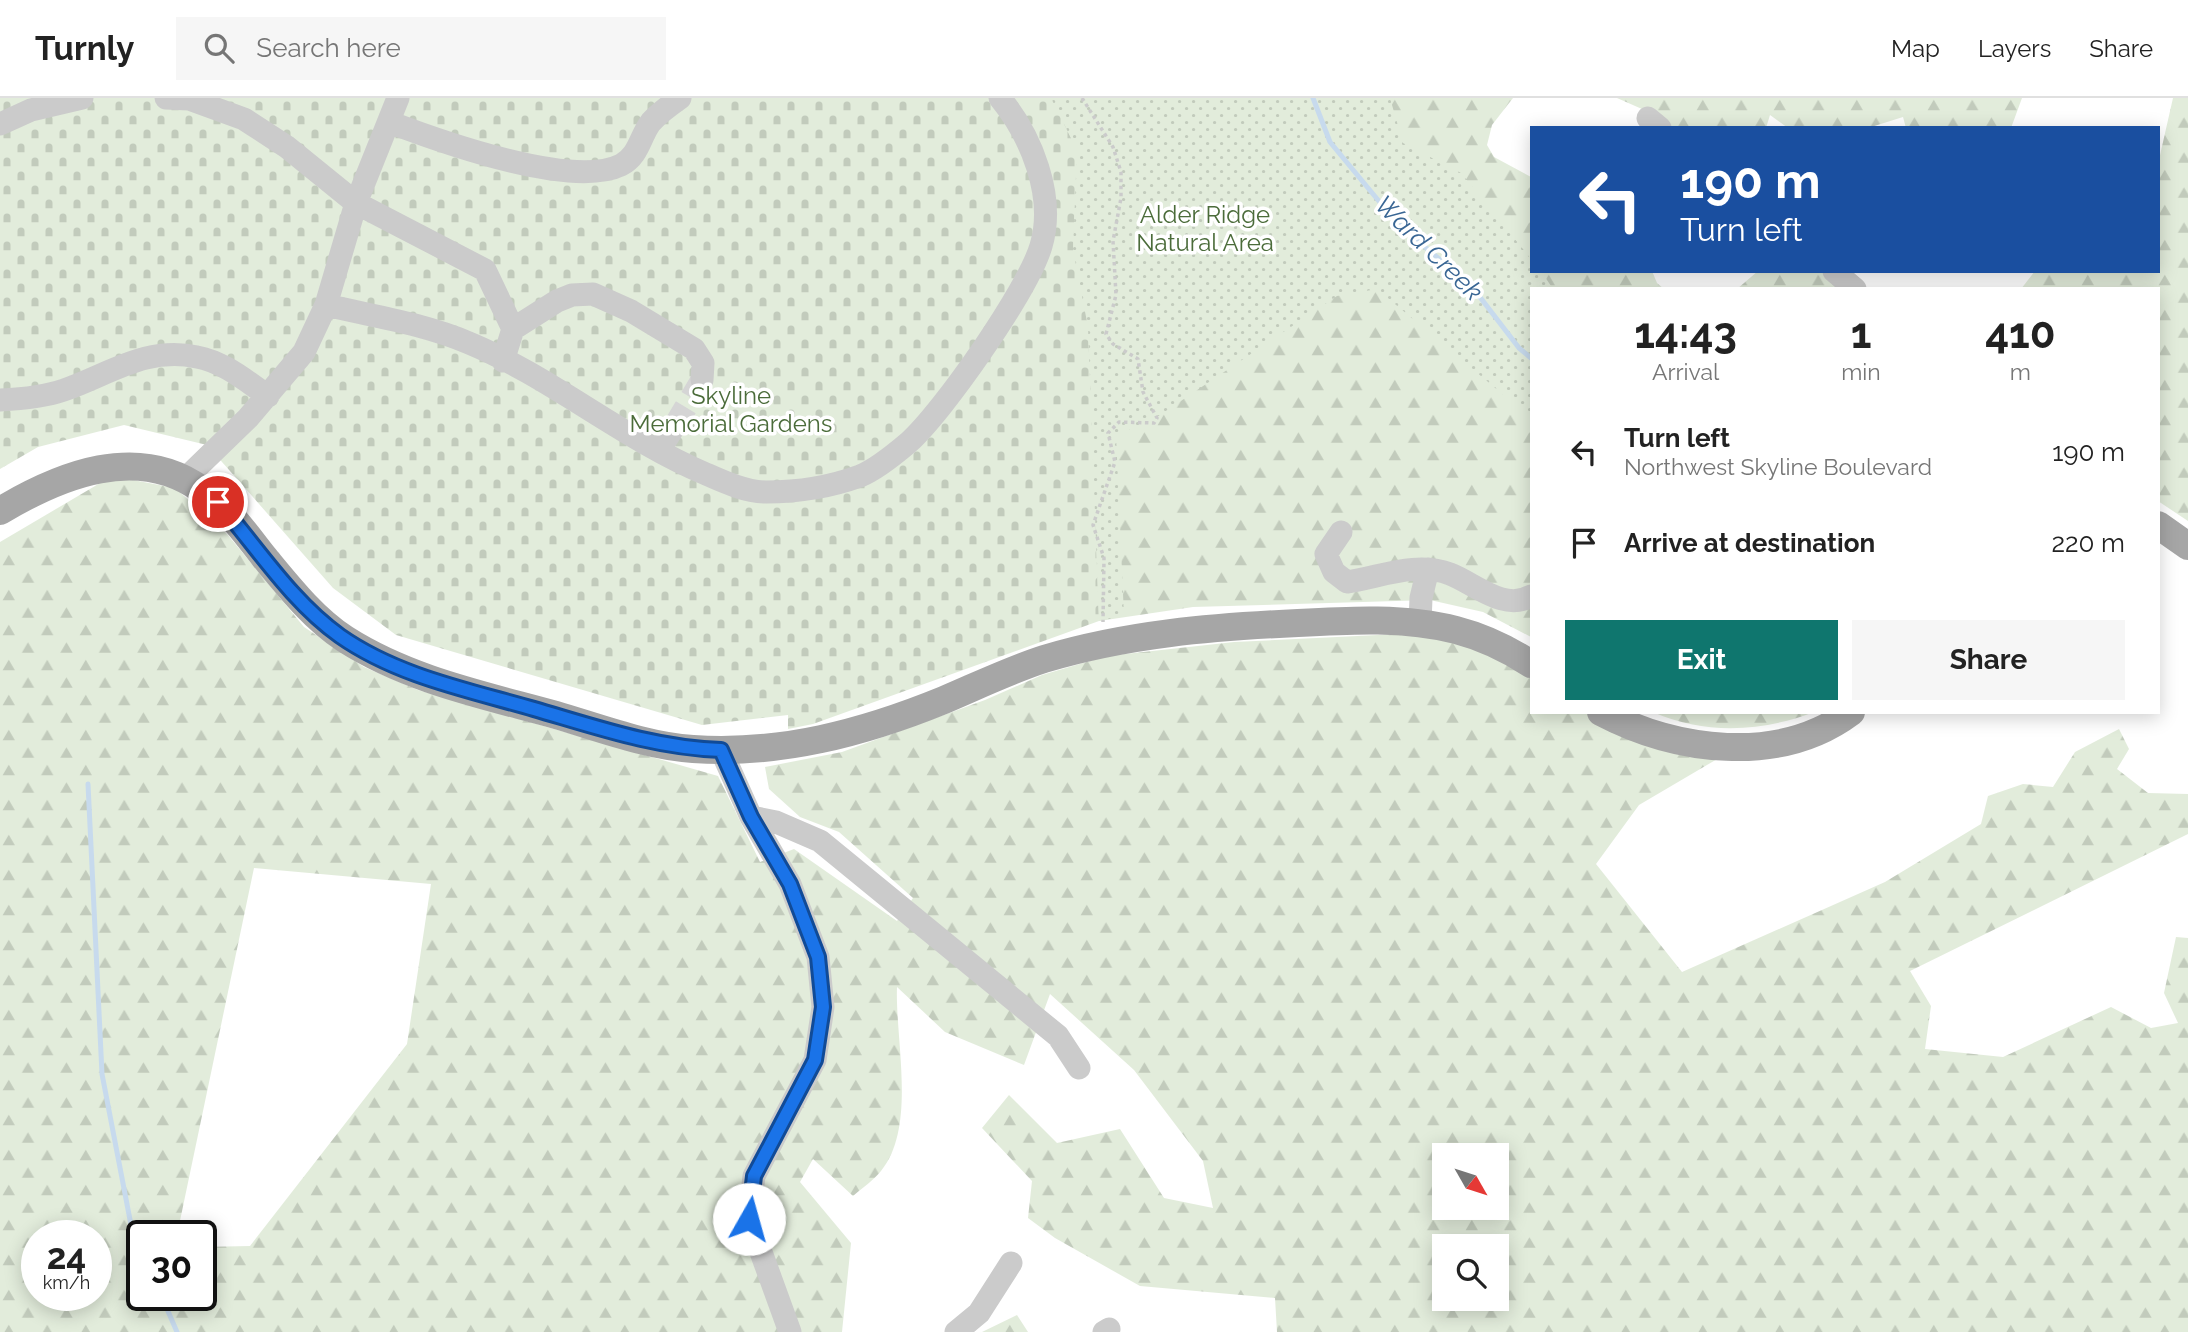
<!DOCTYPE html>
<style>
:root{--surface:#fff;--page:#f6f6f6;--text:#222;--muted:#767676;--line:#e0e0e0;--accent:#0f766e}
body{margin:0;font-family:Raleway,sans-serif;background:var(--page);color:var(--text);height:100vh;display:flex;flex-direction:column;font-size:26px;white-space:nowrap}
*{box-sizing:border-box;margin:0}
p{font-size:23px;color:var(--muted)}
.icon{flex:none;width:38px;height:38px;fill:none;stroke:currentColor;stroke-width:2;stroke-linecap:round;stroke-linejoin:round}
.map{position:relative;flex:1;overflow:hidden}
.sheet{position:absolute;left:1530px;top:189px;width:630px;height:427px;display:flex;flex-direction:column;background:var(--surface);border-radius:0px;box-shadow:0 4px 18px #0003}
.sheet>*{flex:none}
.hud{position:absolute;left:1530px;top:28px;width:630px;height:147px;border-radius:0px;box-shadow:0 4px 18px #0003;background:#1a4fa0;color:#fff;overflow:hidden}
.needle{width:46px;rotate:129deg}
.buttons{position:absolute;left:1432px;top:1045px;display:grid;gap:14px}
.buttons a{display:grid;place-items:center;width:77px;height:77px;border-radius:0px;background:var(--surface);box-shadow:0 4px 18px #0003;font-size:35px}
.speed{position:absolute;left:21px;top:1122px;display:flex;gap:14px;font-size:35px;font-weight:700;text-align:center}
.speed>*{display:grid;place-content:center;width:91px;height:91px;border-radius:50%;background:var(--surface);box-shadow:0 4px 18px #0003;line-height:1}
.speed small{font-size:18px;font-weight:400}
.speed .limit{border:4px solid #111;border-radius:10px;background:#fff;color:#111}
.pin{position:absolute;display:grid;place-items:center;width:60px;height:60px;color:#fff;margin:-30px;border:4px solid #fff;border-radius:50%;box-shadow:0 2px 7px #0007}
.me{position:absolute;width:77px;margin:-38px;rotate:7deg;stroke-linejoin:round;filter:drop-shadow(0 0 5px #0008)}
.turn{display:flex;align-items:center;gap:24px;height:147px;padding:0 35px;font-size:32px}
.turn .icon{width:91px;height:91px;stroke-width:2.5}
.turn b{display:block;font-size:49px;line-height:60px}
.eta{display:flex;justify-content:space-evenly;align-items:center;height:119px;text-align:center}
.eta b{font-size:42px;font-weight:700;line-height:49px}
.action{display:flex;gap:14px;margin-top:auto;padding:14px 35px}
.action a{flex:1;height:80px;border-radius:0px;background:var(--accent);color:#fff;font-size:28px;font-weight:700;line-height:80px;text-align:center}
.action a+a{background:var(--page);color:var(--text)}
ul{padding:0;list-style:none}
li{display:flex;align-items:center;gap:21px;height:91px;padding:0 35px}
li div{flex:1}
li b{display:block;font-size:26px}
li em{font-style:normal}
header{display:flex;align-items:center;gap:42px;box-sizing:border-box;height:98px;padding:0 35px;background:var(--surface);border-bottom:2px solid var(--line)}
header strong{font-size:33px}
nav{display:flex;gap:38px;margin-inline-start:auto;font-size:24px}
.search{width:490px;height:63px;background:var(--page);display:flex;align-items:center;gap:18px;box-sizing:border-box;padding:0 24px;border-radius:0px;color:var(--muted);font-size:26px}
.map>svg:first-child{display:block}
</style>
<header>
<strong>Turnly</strong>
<div class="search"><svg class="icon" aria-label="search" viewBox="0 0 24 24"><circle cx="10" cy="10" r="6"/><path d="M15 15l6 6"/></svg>Search here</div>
<nav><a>Map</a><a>Layers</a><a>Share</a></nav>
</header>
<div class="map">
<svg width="2188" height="1234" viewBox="0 0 2188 1234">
<defs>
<pattern id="forest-firs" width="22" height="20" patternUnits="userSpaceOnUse" patternTransform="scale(1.75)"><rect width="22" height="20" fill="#e2ecdb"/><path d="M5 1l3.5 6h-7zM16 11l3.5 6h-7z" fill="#c2cbbc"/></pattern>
<pattern id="cemetery-stones" width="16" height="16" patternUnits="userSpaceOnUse" patternTransform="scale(1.75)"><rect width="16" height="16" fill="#e2ecdb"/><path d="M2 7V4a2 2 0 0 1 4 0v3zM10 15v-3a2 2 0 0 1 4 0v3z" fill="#c2cbbc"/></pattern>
<pattern id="park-dots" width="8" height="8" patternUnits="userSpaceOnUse" patternTransform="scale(1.75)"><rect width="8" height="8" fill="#e2ecdb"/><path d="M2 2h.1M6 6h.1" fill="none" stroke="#c2cbbc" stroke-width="1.8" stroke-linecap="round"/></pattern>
</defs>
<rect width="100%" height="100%" fill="#fff"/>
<!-- forest -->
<path fill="url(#forest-firs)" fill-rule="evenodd" d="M1023 0H1513L1492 27 1487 47 1494 59 1531 79V173H1652L1657 185 1664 191H1531V539L1483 514 1430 502 1193 509 1099 523 1092 504Z
M1617 0H2022L2011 30H1906L1903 19 1868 30H1788L1770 17 1766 30H1670L1651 15Z
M2173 0H2188V423L2158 403V191H2021L2035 173H2158V66Z
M1758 173H1829L1851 191H1737Z
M112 378 175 390 227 436 304 529 364 569 418 592 718 678 760 764 794 751 897 823 913 800 839 734 800 719 769 691 765 669 842 654 985 602 1042 577 1107 558 1234 544 1419 535 1473 547 1531 579V614H1584L1599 624 1724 657 1639 707 1596 766 1682 874 1885 784 1981 726 1988 698 2023 686 2053 689 2075 654 2119 631 2129 651 2117 671 2148 695 2188 696V736L1910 873 1931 908 1925 951 2003 959 2111 909 2151 930 2178 925 2164 895 2176 839 2188 840V1234H1277L1275 1200 1140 1188 1055 1140 1028 1120 1032 1083 982 1030 1009 997 1057 1045 1120 1031 1164 1100 1213 1110 1203 1063 1134 972 1050 896 1024 967 945 934 897 889C895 942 917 1029 881 1073 874 1082 862 1090 853 1098L813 1061 800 1084 851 1145 842 1234H0V444ZM254 770 431 786 407 946 250 1148 201 1149V1197H142V1138L177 1137ZM1444 1057H1496V1110H1444ZM37 1138H96V1197H37ZM1444 1148H1496V1200H1444Z
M1653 614H1814C1762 634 1705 637 1653 614Z
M1017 1217 1028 1234H982Z"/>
<!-- cemetery -->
<path fill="url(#cemetery-stones)" d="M0 0H1051L1077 52 1073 152 1088 229 1099 523 813 626 788 631V617L702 627 396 537 333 490 207 347 124 327 38 349 0 371Z"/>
<!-- park -->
<path fill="url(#park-dots)" d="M1051 0H1390L1403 45 1461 75 1531 161V173H1541L1553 191H1531V320L1377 191 1337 198 1154 321 1116 337 1124 518 1099 523 1088 229 1073 152 1077 52Z"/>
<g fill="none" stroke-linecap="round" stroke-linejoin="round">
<!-- stream -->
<path stroke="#c7daed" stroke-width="5" d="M1313 0 1330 44 1397 125 1473 190 1519 250 1531 260
M88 686 102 976 131 1127 142 1153
M161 1197 177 1234"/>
<!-- minor-tunnel -->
<path stroke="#d5d5d5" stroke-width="23" stroke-dasharray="23 11" stroke-linecap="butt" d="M674 329 702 282"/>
<!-- path -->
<path stroke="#cbcbcb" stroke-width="3.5" stroke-dasharray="3.5 3.5" stroke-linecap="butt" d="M1082 0 1113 49 1121 74V100L1113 143 1116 197 1106 236 1113 246 1138 261 1143 294 1157 320 1154 325 1119 324 1108 335 1115 364 1093 427 1104 460 1103 524"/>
<!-- minor -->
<path stroke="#cbcbcb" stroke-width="23" d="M166 0 189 1 244 21 287 49 356 105 485 172 513 231 503 263
M1648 20 1660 30
M389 24C439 43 572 91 621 67 639 58 640 38 651 24 659 15 670 7 680 0
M0 26 31 12 82 0
M1834 173 1855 191
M326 207C373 218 425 226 469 245 551 279 623 341 706 376 724 384 746 394 766 394 798 394 830 389 860 378 875 372 895 356 908 345 943 314 1028 192 1041 148 1056 98 1031 38 1000 0
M513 231 557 203 572 197 593 196 631 213 694 251 703 265 702 282
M0 302C21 301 44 299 64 292 110 276 146 248 197 259 224 264 246 283 268 298
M659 353 674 329
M185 381 248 320 304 254 326 207 356 105 398 0
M1341 434 1326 456 1334 474 1347 484C1381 479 1416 463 1450 476 1474 485 1504 514 1531 498
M1420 525 1421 500 1428 471
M721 652 751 719 790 786 818 859 823 909 815 962 754 1078 749 1121 790 1234
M751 719 776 724 820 743 1058 938 1079 970
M956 1234 979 1215 1011 1165
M1104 1234 1109 1231"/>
<!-- major -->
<path stroke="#a6a6a6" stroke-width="28" d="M0 413C60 377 138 345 202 392 227 409 245 435 264 459 288 488 313 520 345 541 409 582 484 597 556 617 600 630 647 648 693 651 780 657 863 635 944 602 977 588 1010 572 1044 561 1127 536 1212 529 1298 525 1350 522 1406 519 1456 532 1483 539 1508 551 1531 566
M2158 427 2188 448
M1601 614C1675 653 1779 668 1851 614"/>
</g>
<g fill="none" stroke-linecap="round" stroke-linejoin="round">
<defs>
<path id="route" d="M218 404C257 449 291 503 340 538 397 578 468 592 534 611 596 629 656 650 721 652L751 719 790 786 818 859 823 909 815 962 754 1078 749 1121"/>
</defs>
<!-- route casing -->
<use href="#route" stroke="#114b97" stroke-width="18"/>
<!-- route -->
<use href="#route" stroke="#1a73e8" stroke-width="12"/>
</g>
<g text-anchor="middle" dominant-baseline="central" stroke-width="7" stroke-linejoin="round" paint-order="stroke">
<!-- park labels -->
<g font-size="24" fill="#4b6c3a" stroke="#fff">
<text x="1205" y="116">Alder Ridge<tspan x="1205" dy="28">Natural Area</tspan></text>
<text x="731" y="297">Skyline<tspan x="731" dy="28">Memorial Gardens</tspan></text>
</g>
<!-- water labels -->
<g font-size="26" font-style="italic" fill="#396694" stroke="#fff">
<text transform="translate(1429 150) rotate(44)">Ward Creek</text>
</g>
</g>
</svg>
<div class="buttons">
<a><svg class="needle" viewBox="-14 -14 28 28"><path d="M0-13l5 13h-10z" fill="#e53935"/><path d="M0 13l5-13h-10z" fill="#767676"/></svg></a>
<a><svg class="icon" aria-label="search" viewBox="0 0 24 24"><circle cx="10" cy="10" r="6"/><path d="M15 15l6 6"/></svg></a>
</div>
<div class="speed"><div>24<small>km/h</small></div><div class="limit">30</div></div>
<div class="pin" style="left:218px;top:404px;background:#d93025"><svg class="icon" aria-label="arrive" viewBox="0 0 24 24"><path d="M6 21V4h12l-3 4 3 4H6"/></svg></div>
<svg class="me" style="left:749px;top:1121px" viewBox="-20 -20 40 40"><circle r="19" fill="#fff"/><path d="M0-13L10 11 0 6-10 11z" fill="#1a73e8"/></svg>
<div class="hud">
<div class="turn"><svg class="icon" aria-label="left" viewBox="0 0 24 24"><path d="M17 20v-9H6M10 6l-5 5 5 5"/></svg><div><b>190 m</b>Turn left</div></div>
</div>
<section class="sheet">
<div class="eta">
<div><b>14:43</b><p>Arrival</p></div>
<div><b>1</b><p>min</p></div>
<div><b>410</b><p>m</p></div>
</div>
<ul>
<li><svg class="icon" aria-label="left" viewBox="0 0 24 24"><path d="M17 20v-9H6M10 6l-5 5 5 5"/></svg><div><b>Turn left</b><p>Northwest Skyline Boulevard</p></div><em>190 m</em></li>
<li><svg class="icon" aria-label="arrive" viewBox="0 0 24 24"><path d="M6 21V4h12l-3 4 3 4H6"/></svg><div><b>Arrive at destination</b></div><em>220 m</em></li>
</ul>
<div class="action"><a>Exit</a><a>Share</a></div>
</section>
</div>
